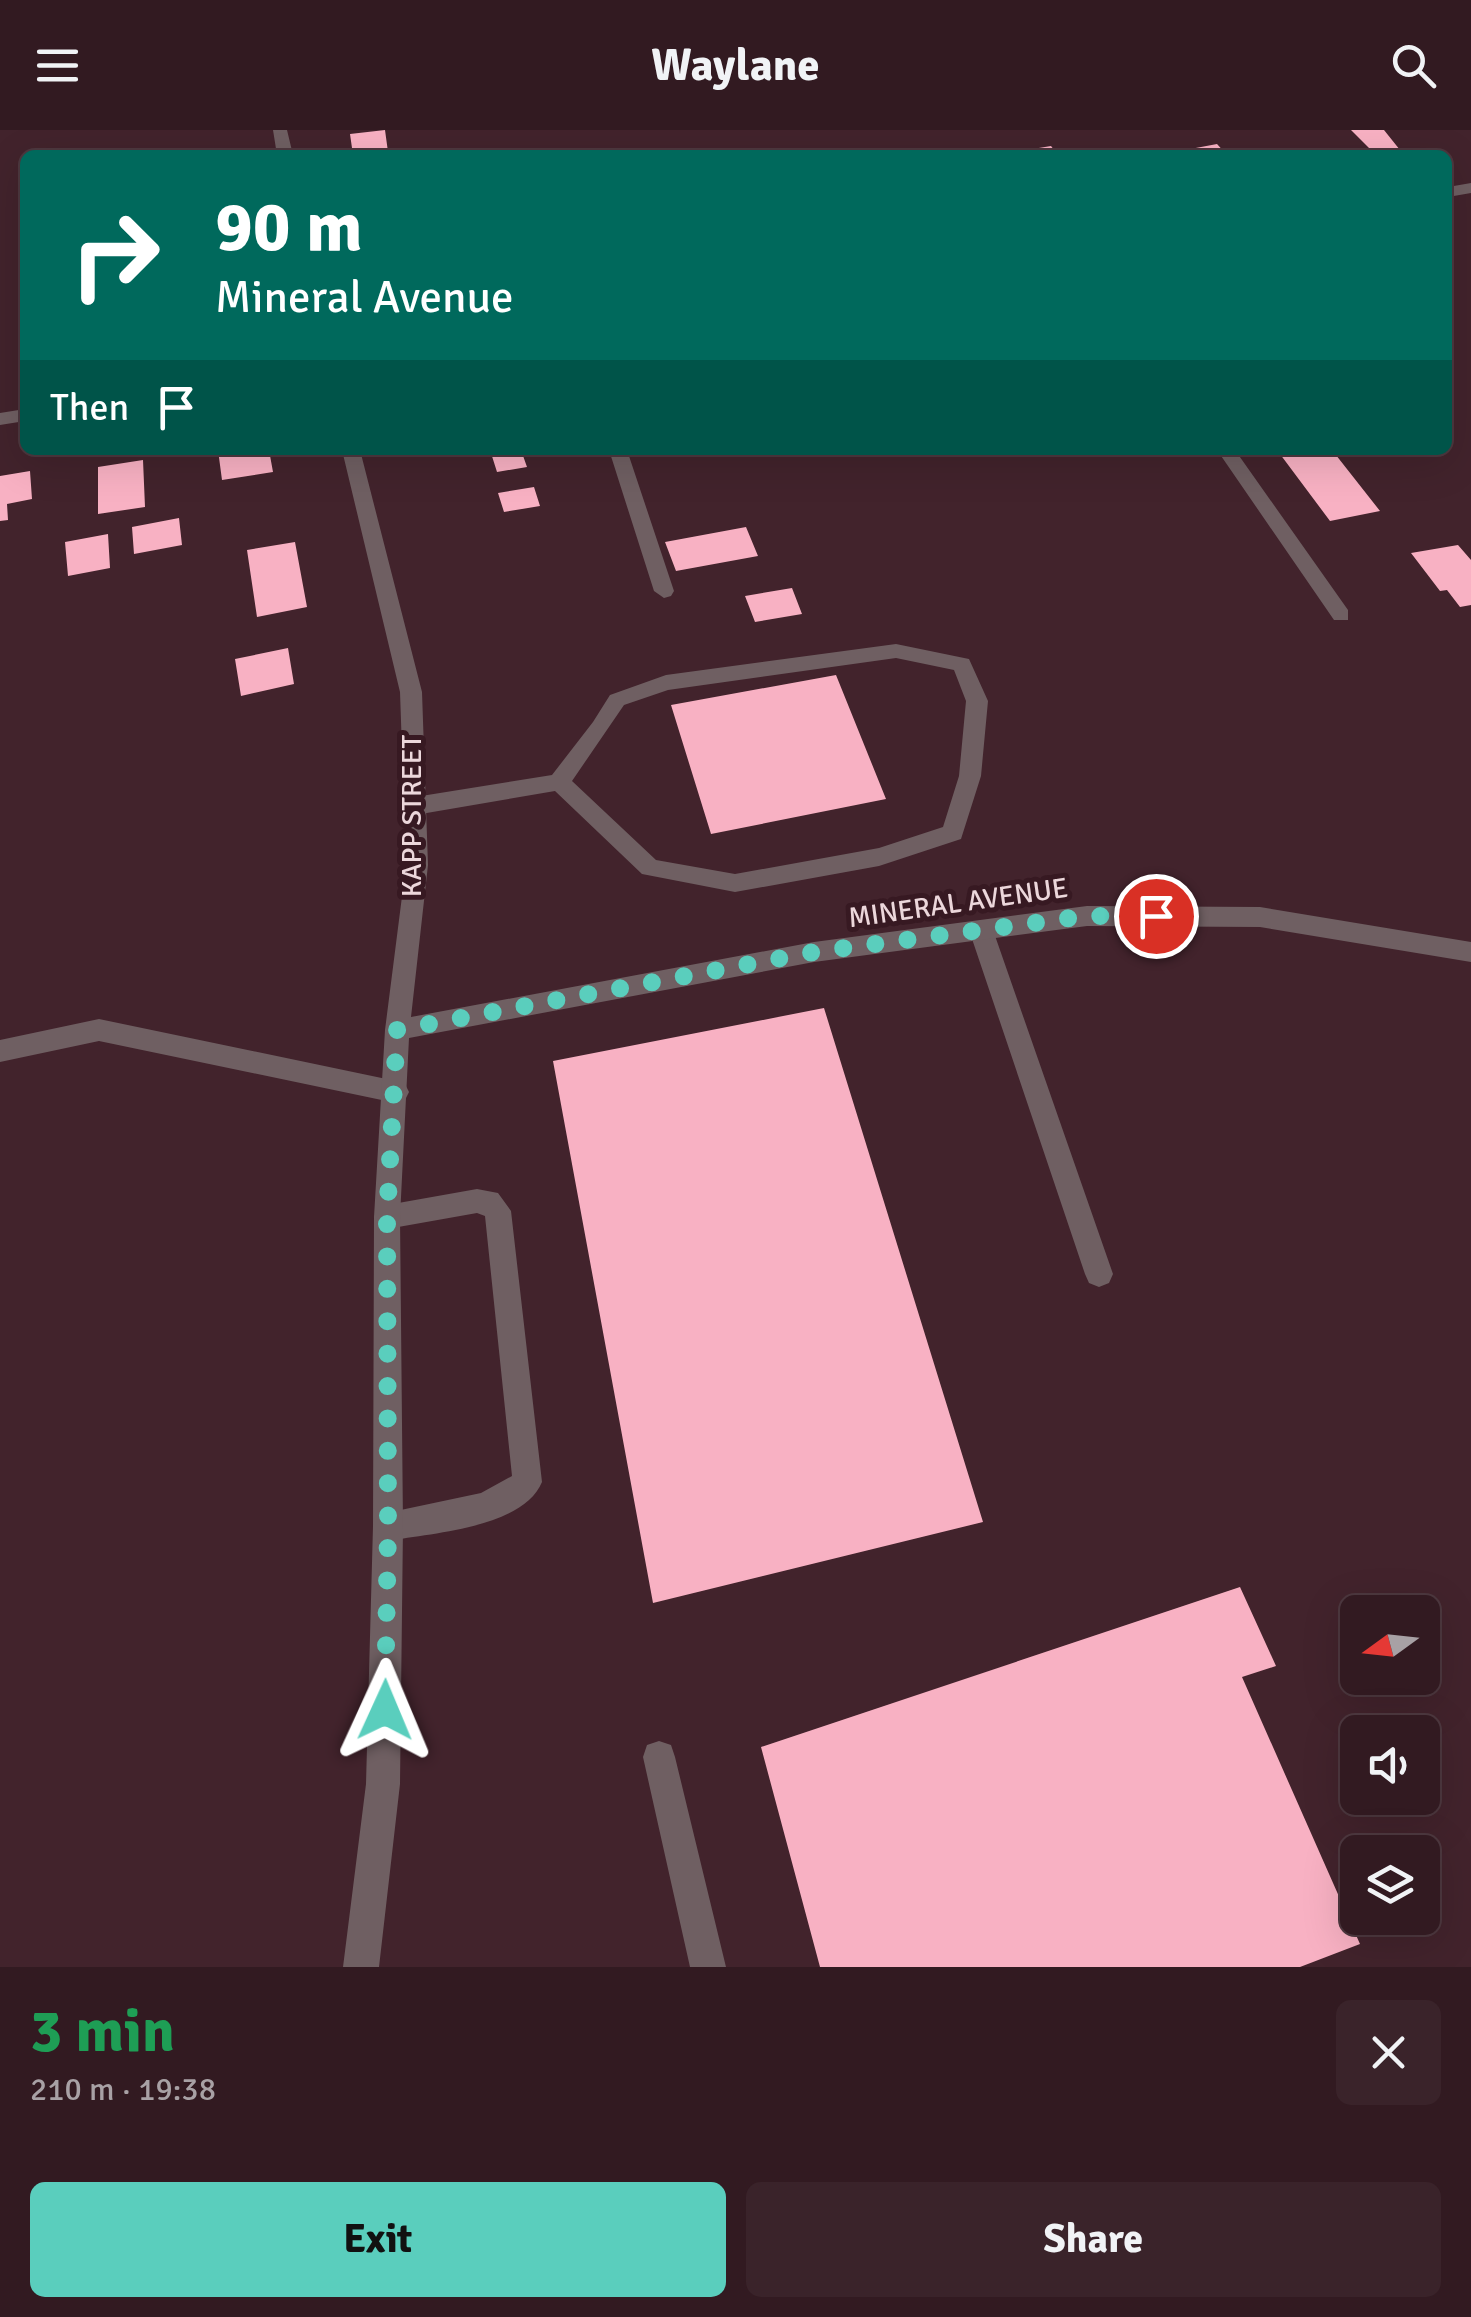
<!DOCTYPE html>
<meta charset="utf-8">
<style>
:root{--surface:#321a21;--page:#3a232a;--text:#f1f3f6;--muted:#a8a1a5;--line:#4d383f;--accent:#5acebd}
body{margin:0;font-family:Signika,sans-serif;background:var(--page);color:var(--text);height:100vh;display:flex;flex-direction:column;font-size:38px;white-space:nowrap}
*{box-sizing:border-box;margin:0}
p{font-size:32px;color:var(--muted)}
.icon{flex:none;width:55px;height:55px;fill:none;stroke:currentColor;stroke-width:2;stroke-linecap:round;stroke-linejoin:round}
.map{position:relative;height:1837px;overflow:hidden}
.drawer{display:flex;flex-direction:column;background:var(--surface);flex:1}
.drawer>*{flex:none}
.top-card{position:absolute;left:20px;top:20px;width:1432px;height:305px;border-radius:15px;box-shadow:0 10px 40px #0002,0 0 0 2px var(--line);background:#00695c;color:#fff;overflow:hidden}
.needle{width:65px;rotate:255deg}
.tools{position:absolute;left:1340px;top:1465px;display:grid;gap:20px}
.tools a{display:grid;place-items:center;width:100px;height:100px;border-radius:15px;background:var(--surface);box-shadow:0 10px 40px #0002,0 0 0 2px var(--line);font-size:50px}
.pin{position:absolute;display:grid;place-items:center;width:85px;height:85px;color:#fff;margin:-42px;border:5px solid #fff;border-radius:50%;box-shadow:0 2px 10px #0007}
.me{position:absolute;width:110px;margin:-55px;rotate:1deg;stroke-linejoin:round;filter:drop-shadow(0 0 8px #0008)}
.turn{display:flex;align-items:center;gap:35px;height:210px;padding:0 30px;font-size:45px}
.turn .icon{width:130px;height:130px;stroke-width:2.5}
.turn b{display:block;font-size:70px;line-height:85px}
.then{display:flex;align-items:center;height:95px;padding:0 30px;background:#0003;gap:20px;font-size:38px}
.round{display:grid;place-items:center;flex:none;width:105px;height:105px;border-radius:15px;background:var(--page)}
.overview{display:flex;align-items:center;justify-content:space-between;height:170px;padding:0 30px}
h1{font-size:60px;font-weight:800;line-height:75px;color:#1e9e55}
.primary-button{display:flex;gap:20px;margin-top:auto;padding:20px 30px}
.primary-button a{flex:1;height:115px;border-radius:15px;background:var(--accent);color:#111;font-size:40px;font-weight:800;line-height:115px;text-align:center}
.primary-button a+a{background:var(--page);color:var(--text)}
header{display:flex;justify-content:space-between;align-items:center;height:130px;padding:0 30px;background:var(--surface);font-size:45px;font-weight:800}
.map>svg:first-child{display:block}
</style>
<header><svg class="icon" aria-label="menu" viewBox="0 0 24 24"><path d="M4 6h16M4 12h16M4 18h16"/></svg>Waylane<svg class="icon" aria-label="search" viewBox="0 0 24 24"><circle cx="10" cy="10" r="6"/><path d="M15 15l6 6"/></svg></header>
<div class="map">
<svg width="1471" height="1837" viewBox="0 0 1471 1837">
<rect width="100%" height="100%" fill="#42232c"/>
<!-- building -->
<path fill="#f8b1c3" d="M385 0 388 22 353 25 350 4Z
M1351 0H1384L1400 20 1375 24Z
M1217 14 1227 25H1190L1185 20Z
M1051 16 1058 25H1009V23Z
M218 320H269L273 342 222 350Z
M521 320 527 337 497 342 491 323Z
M1277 320H1332L1380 381 1330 391Z
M143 330 145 377 98 384V337Z
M30 341 32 369 7 374 8 390 0 391V346Z
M534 357 540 376 504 382 498 363Z
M179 388 182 415 134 424 132 397Z
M746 397 758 426 676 441 665 412Z
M108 404 110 438 68 446 65 412Z
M295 412 307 477 257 487 247 420Z
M1458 415 1471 430V475L1460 477 1447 460 1440 461 1411 423Z
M792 458 802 484 755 492 745 466Z
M288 518 294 554 241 566 235 529Z
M836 545 886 669 711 704 671 575Z
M824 878 983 1392 653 1473 553 931Z
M1240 1457 1276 1536 1242 1547 1360 1814 1300 1837H820L761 1617Z"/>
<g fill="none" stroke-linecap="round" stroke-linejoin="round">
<!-- service -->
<path fill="#6f5f62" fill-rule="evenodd" d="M609 320H627L674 461 671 466 664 468 654 461Z
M896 514 969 529 988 571 981 646 961 709 879 736 735 762 642 744 555 661 415 685 404 676 415 667 552 645 593 592 610 565 666 545ZM896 528 954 540 966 571 959 646 943 697 879 718 735 744 656 730 572 651 624 575 668 560Z
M981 790 989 793 993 800 1113 1144 1109 1153 1099 1157 1089 1153 1085 1144 969 800 973 793Z
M99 889 396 951 405 954 409 962 405 970 396 973 99 911 0 932V910Z
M477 1059 498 1063 511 1081 542 1352C523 1398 431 1403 388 1411L377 1407 373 1396 377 1385 481 1363 512 1346 485 1086 477 1083 387 1099 378 1096 374 1087 378 1078 387 1075Z
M659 1611 671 1615 675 1627 726 1837H690L643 1627 647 1615Z"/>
<!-- minor -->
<path fill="#6f5f62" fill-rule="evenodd" d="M273 0H287L293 25H277Z
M342 320H360L422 562 428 735 411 887 814 812 1087 776 1260 777 1471 812V832L1260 797 1087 796 814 832 409 908 400 1087 403 1396 400 1654 379 1837H343L366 1654 373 1396 374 1087 385 900 406 735 400 562Z
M1217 320H1235L1348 480V490H1334Z"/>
<!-- tertiary -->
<path fill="#6f5f62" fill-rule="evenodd" d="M1471 53V63L1448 67V57Z
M25 279V291L0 295V283Z"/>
</g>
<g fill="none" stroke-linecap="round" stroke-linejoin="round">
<!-- route -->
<path stroke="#5acebd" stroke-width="18" stroke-dasharray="0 32.4" d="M385 1580 388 1396 387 1087 397 900 814 822 1086 786H1156"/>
</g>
<g text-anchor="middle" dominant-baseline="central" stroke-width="10" stroke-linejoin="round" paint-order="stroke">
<!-- street labels -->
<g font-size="28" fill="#ecd7db" stroke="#371922">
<text transform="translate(412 686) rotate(-90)">KAPP STREET</text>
<text transform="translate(958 773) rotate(-8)">MINERAL AVENUE</text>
</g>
</g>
</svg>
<div class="tools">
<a><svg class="needle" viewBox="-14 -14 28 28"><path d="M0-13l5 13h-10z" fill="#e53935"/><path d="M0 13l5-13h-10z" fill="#a8a1a5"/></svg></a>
<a><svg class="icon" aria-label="sound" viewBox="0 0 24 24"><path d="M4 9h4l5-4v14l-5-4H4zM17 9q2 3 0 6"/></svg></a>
<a><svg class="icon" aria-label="layers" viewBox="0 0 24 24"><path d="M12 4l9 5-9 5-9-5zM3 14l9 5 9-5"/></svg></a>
</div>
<div class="pin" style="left:1156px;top:786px;background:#d93025"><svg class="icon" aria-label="arrive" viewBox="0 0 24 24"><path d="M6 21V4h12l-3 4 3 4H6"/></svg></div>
<svg class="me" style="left:385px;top:1580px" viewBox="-20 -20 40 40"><path d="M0-17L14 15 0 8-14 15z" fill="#5acebd" stroke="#fff" stroke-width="4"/></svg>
<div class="top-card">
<div class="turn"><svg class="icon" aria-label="right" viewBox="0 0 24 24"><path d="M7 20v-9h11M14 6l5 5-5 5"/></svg><div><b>90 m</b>Mineral Avenue</div></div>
<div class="then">Then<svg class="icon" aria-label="arrive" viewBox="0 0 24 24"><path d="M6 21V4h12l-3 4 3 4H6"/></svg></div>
</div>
</div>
<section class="drawer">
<div class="overview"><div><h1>3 min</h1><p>210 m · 19:38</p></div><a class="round"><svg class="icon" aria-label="close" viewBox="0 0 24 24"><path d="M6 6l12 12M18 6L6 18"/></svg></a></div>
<div class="primary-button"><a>Exit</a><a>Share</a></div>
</section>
